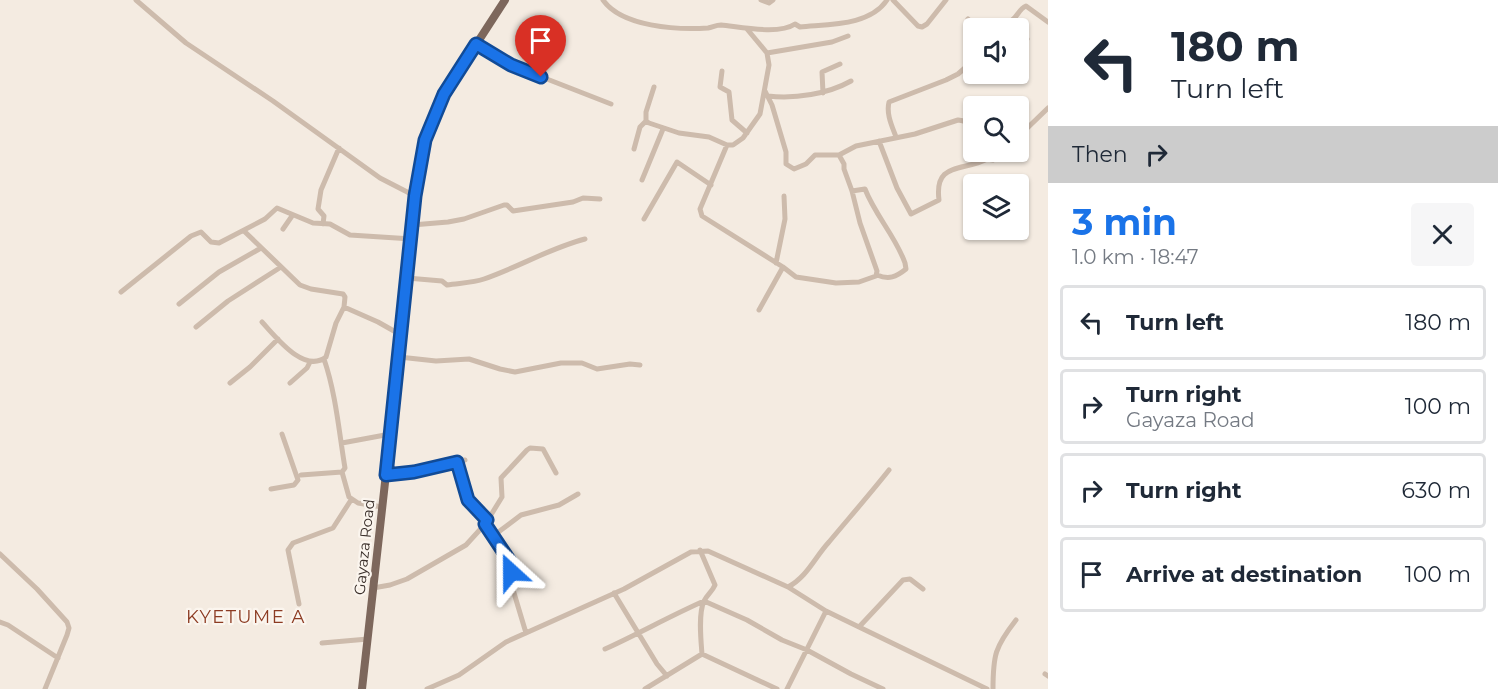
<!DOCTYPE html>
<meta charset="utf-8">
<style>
:root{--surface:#fff;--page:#f6f6f7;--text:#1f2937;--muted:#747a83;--line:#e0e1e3;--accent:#1a73e8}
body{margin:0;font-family:Montserrat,sans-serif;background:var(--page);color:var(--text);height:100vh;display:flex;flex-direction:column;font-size:22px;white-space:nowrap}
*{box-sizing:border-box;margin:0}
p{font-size:20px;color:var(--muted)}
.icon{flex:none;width:33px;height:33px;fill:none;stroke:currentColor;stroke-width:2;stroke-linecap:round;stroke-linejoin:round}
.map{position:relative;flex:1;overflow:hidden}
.side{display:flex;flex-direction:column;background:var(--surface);width:450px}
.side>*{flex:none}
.guide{background:#fff;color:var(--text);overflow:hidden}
.controls{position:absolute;left:963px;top:18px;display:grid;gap:12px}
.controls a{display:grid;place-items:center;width:66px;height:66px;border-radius:6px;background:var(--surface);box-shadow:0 2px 4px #0004;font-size:30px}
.pin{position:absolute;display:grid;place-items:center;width:51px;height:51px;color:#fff;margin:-62px -26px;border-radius:50% 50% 50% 0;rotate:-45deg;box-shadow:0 0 6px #0007}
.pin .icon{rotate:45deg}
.me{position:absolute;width:66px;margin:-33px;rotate:336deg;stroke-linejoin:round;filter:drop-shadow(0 0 4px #0008)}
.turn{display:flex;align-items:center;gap:21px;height:126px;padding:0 24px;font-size:27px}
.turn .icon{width:78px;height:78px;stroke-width:2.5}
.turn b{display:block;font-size:42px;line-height:51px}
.then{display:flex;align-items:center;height:57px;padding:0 24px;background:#0003;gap:12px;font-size:22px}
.round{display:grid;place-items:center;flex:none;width:63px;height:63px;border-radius:6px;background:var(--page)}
.overview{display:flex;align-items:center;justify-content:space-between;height:102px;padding:0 24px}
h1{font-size:36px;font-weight:700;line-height:45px;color:var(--accent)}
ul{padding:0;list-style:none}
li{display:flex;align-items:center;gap:18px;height:75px;margin:0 12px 9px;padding:0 12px;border:3px solid var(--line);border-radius:6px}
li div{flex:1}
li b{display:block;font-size:22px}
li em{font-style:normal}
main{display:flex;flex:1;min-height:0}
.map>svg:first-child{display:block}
</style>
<main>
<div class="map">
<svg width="1048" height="689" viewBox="0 0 1048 689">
<rect width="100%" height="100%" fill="#f4ebe1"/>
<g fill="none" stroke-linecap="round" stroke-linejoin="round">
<!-- street -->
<path stroke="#cdbbac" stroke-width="5" d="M136 0 186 43 273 101 380 178 415 196
M603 0C622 27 677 30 708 28 713 27 716 25 721 25 741 27 779 35 795 24L800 27C828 24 870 26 887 0
M761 0 769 3 773 0
M893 0 918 26 922 27 927 24 946 0
M968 19 978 28
M999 28C1003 23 1006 24 1012 20 1018 16 1019 9 1026 6L1048 22
M1018 30 1027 39 1018 54
M476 44 511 65 611 104
M767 53 832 42 848 36
M722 71 720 87 729 92 732 120 747 133
M654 87 646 112V121L649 123 679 133 709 137 727 145H733L743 138 760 114 769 65 767 53 747 29
M765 91 772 105 786 152V164L794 169 806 164 815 155H839L856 146 915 134 958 120 964 121 974 136
M823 93 822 72 840 64
M768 96C795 99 828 94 851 81
M896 137C892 126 886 114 889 102L946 80 958 74 974 60
M1018 137 1048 108
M879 141 897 188 911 214 939 200C934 161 963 172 987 159L983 152
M727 145 700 209 702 216 783 267 796 277 836 283 859 282 876 276 877 271 860 223 852 191 844 169V164L839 155
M634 149 640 127 646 121
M987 159 993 160 1003 152
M642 180 663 129
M852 191 865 189C875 215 896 237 905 263L906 269C896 277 889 280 877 275
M644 219 677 162 711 185
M323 224 324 216 318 209 321 190 339 148
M412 225 448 222 464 219 504 205H507L513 211 573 202 583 198 600 199
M283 229 292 216
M244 231 300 285 311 289 343 294 345 297 344 307 336 323 326 357C304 374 276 337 262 322
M776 263 785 219 784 196
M407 278 442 281 447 285C459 283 473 283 484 279 519 267 550 248 585 239
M121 292 191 236 201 232 211 242 219 243 265 219 277 208 313 223 330 224 350 235 412 239
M179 304 219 272 261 248
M344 307 378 322 401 335
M759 310 783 267
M196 327 228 301 281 267
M399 357 436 361 469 359 500 369 515 372 561 363H582L597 369 630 364 640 365
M324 359C336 394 339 432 345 468L342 472 349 497 358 503 382 507
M230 383 250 367 278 339
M290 383 307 368 310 362
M342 443 385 435
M457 462 468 500 487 520
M301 475 342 472
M386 475 414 472 465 460
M271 489 294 485 298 480 282 434
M485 524 511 563V583L526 633
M493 536 521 515 559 505 578 494
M700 550 715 585C712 592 707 595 704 601 698 614 701 641 702 654
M0 554 37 589 67 622 69 628 67 635 45 689
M788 587 826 611 859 627 903 580 910 579 923 589
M373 588 390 585 407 579 466 545 486 523 502 497 501 478 527 450 530 448 543 449 556 473
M614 593 657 664 667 676
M299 604 288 550 293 543 333 528 351 500
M0 622 8 625 58 658
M859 627 987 689
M322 643 368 639
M605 649C638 634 670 616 704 601L747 620 782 640 807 650 851 674 883 689
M1045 674 1048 676
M427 689 459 675 506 642 624 589 691 552 708 551 788 587C807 577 815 557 829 542 849 518 870 494 889 470
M645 689 702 654 777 689
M787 689 826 611
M993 689C993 655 995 647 1016 620"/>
<!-- primary -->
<path stroke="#7d675c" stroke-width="8" d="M362 689 399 357 415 196 425 140 444 94 505 0"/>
</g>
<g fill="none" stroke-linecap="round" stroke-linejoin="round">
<defs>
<path id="route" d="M511 572V563L485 524 487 520 468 500 457 462 414 472 386 475 415 196 425 140 444 94 476 44 511 65 541 77"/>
</defs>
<!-- route casing -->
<use href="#route" stroke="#114b97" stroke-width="15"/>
<!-- route -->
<use href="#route" stroke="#1a73e8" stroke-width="10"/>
</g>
<g text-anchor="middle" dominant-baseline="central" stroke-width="4.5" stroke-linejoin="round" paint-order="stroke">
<!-- street labels -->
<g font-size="15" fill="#3b302b" stroke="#fbf5ee">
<text transform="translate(364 547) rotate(-84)">Gayaza Road</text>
</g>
<!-- quarter labels -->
<g font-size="18" letter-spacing="1.5" fill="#8c3b22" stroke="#fbf5ee">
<text x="246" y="617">KYETUME A</text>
</g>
</g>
</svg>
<div class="controls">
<a><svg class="icon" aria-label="sound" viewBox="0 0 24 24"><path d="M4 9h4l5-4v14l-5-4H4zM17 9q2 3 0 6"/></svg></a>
<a><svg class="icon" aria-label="search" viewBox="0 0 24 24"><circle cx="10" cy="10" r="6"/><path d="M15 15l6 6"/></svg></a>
<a><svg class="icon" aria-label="layers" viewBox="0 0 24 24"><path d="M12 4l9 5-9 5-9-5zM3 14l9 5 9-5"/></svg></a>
</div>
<div class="pin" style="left:541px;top:77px;background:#d93025"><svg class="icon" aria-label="arrive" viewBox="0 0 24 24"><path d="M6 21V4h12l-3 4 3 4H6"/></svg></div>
<svg class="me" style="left:511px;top:572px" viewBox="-20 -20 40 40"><path d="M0-17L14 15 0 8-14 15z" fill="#1a73e8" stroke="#fff" stroke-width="4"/></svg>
</div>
<section class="side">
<div class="guide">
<div class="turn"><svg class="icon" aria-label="left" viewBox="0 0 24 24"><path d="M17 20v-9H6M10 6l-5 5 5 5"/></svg><div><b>180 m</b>Turn left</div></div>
<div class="then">Then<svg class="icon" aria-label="right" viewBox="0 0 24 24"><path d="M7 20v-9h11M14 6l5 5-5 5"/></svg></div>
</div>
<div class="overview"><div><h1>3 min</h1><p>1.0 km · 18:47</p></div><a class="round"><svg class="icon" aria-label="close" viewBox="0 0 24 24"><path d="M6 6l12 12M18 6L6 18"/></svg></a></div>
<ul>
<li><svg class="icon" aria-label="left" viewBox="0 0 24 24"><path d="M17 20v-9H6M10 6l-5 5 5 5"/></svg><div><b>Turn left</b></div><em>180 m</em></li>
<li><svg class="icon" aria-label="right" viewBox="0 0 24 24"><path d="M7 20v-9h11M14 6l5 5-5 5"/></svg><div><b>Turn right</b><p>Gayaza Road</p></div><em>100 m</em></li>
<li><svg class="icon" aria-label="right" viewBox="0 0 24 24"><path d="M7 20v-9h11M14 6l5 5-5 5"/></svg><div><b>Turn right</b></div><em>630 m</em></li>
<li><svg class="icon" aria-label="arrive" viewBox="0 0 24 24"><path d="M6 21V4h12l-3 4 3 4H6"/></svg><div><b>Arrive at destination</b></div><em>100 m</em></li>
</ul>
</section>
</main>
